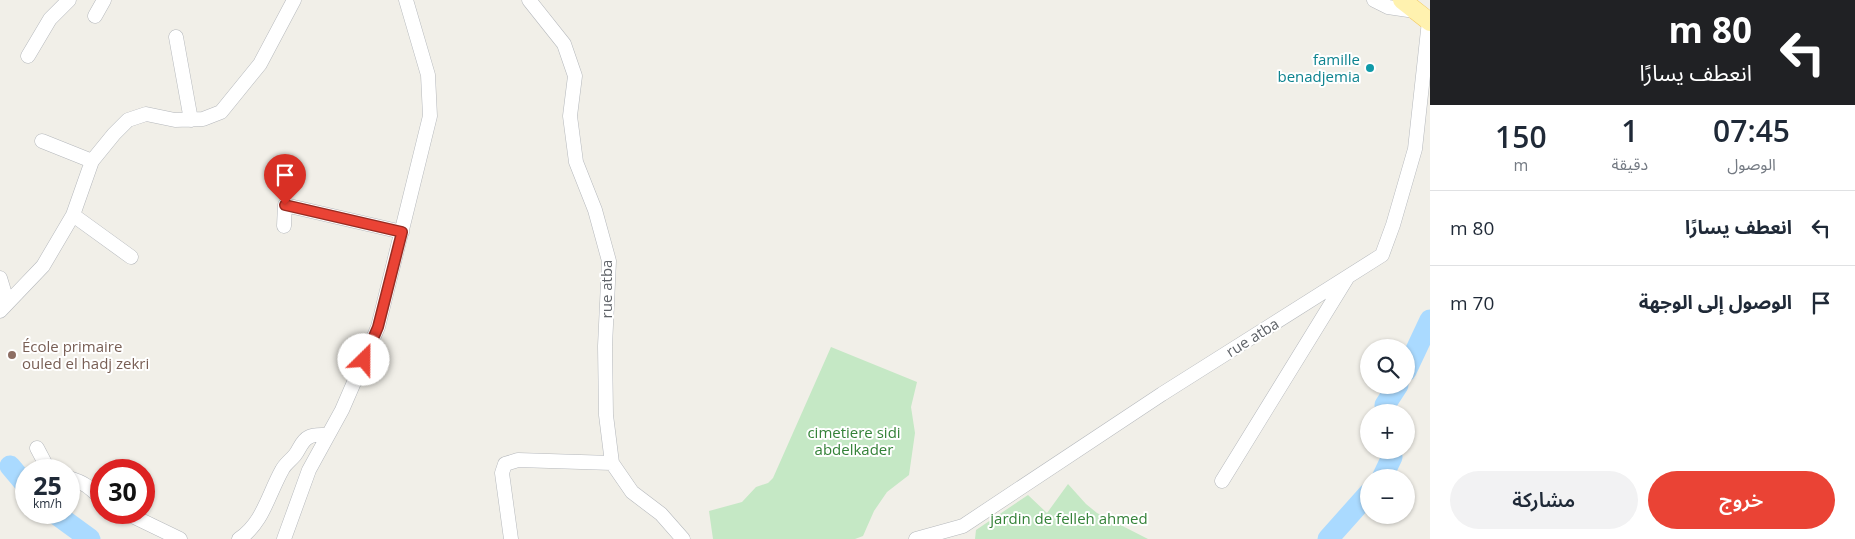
<!DOCTYPE html>
<html lang="ar">
<meta charset="utf-8">
<style>
:root{--surface:#fff;--page:#f2f2f3;--text:#1f2937;--muted:#747a83;--line:#e0e1e3;--accent:#ea4335}
body{margin:0;font-family:"Open Sans","Noto Sans Arabic",sans-serif;background:var(--page);color:var(--text);direction:rtl;height:100vh;display:flex;flex-direction:column;font-size:19px;white-space:nowrap}
*{box-sizing:border-box;margin:0}
p{font-size:16px;color:var(--muted)}
.icon{flex:none;width:28px;height:28px;fill:none;stroke:currentColor;stroke-width:2;stroke-linecap:round;stroke-linejoin:round}
.map{position:relative;flex:1;overflow:hidden;direction:ltr}
.sheet{display:flex;flex-direction:column;background:var(--surface);width:425px}
.sheet>*{flex:none}
.hud{background:#202124;color:#fff;overflow:hidden}
.fabs{position:absolute;left:1360px;top:339px;display:grid;gap:10px}
.fabs a{display:grid;place-items:center;width:55px;height:55px;border-radius:50%;background:var(--surface);box-shadow:0 1px 4px #0004;font-size:25px}
.speed{position:absolute;left:15px;top:459px;display:flex;gap:10px;font-size:25px;font-weight:700;text-align:center}
.speed>*{display:grid;place-content:center;width:65px;height:65px;border-radius:50%;background:var(--surface);box-shadow:0 1px 4px #0004;line-height:1}
.speed small{font-size:12px;font-weight:400}
.speed .limit{border:8px solid #d22;background:#fff;color:#111}
.pin{position:absolute;display:grid;place-items:center;width:42px;height:42px;color:#fff;margin:-51px -21px;border-radius:50% 50% 50% 0;rotate:-45deg;box-shadow:0 0 5px #0007}
.pin .icon{rotate:45deg}
.me{position:absolute;width:55px;margin:-28px;rotate:23deg;stroke-linejoin:round;filter:drop-shadow(0 0 4px #0008)}
.turn{display:flex;align-items:center;gap:18px;height:105px;padding:0 20px;font-size:22px}
.turn .icon{width:65px;height:65px;stroke-width:2.5}
.turn b{display:block;font-size:35px;line-height:42px}
.eta{display:flex;justify-content:space-evenly;align-items:center;height:85px;text-align:center}
.eta b{font-size:30px;font-weight:600;line-height:35px}
.action{display:flex;gap:10px;margin-top:auto;padding:10px 20px}
.action a{flex:1;height:58px;border-radius:30px;background:var(--accent);color:#fff;font-size:20px;font-weight:600;line-height:58px;text-align:center}
.action a+a{background:var(--page);color:var(--text)}
ul{padding:0;list-style:none}
li{display:flex;align-items:center;gap:15px;height:75px;padding:0 20px;border-top:1px solid var(--line)}
li div{flex:1}
li b{display:block;font-size:19px}
li em{font-style:normal}
main{display:flex;flex:1;min-height:0}
.map>svg:first-child{display:block}
</style>
<main>
<section class="sheet">
<div class="hud">
<div class="turn"><svg class="icon" aria-label="left" viewBox="0 0 24 24"><path d="M17 20v-9H6M10 6l-5 5 5 5"/></svg><div><b>80 m</b>انعطف يسارًا</div></div>
</div>
<div class="eta">
<div><b>07:45</b><p>الوصول</p></div>
<div><b>1</b><p>دقيقة</p></div>
<div><b>150</b><p>m</p></div>
</div>
<ul>
<li><svg class="icon" aria-label="left" viewBox="0 0 24 24"><path d="M17 20v-9H6M10 6l-5 5 5 5"/></svg><div><b>انعطف يسارًا</b></div><em>80 m</em></li>
<li><svg class="icon" aria-label="arrive" viewBox="0 0 24 24"><path d="M6 21V4h12l-3 4 3 4H6"/></svg><div><b>الوصول إلى الوجهة</b></div><em>70 m</em></li>
</ul>
<div class="action"><a>خروج</a><a>مشاركة</a></div>
</section>
<div class="map">
<svg width="1430" height="539" viewBox="0 0 1430 539">
<rect width="100%" height="100%" fill="#f1efe8"/>
<!-- green -->
<path fill="#c5e8c5" d="M831 347 917 382 911 407 915 433 909 475 887 492 874 511 863 536 855 539H713L709 511 742 502 756 487 768 483 773 478Z
M1068 484 1086 504 1097 513 1148 539H975L976 530 1028 495 1047 513Z"/>
<g fill="none" stroke-linecap="round" stroke-linejoin="round">
<!-- river -->
<path stroke="#aadaff" stroke-width="21" d="M1406 371 1430 320
M1386 412 1385 405 1398 385
M10 466 26 485
M1382 478 1392 457 1391 450
M53 512 90 539
M1328 539 1369 493"/>
<defs>
<path id="minor" d="M529 0 564 44 575 76 570 116 576 162 595 210 609 261 605 346 606 415 612 463 632 492 661 514 683 539
M1374 0 1388 7 1415 11
M95 16 104 0
M176 37 191 120
M28 56 50 19 69 0
M42 141 92 161
M73 215 131 257
M284 226 285 205 402 232
M0 278 7 301
M0 311 43 266 73 215 92 161 114 134 128 120 146 114 175 120 203 119 221 112 260 64 294 0
M37 448 47 467 52 470
M69 478C85 483 89 487 101 498
M1222 481 1347 278
M124 512 180 539
M239 539C263 523 268 495 282 470 285 464 290 461 295 455 300 449 301 441 309 437 314 434 322 435 328 435
M284 539 309 470 342 410 378 327 430 116 428 75 406 0
M511 539 502 473 505 464 518 460 612 463
M916 539 963 526 1162 394 1382 255 1393 225 1415 149 1429 21"/>
<path id="major" d="M1402 0 1430 22"/>
</defs>
<!-- minor casing -->
<use href="#minor" stroke="#b5b8bc" stroke-width="15"/>
<!-- major casing -->
<use href="#major" stroke="#f2c960" stroke-width="19"/>
<!-- minor -->
<use href="#minor" stroke="#fff" stroke-width="14"/>
<!-- major -->
<use href="#major" stroke="#fff2af" stroke-width="18"/>
</g>
<g fill="none" stroke-linecap="round" stroke-linejoin="round">
<defs>
<path id="route" d="M285 205 402 232 378 327 364 360"/>
</defs>
<!-- route casing -->
<use href="#route" stroke="#982c22" stroke-width="12"/>
<!-- route -->
<use href="#route" stroke="#ea4335" stroke-width="9"/>
</g>
<!-- markers -->
<circle fill="#0f9aa8" stroke="#fff" stroke-width="2" cx="1370" cy="68" r="5"/>
<circle fill="#8d6e63" stroke="#fff" stroke-width="2" cx="12" cy="355" r="5"/>
<g text-anchor="middle" dominant-baseline="central" stroke-width="4" stroke-linejoin="round" paint-order="stroke">
<!-- culture labels -->
<g font-size="15" fill="#0d838f" stroke="#fff" text-anchor="end">
<text x="1360" y="59">famille<tspan x="1360" dy="17">benadjemia</tspan></text>
</g>
<!-- street labels -->
<g font-size="15" fill="#5f6368" stroke="#fff">
<text transform="translate(606 289) rotate(-90)">rue atba</text>
<text transform="translate(1252 337) rotate(-32)">rue atba</text>
</g>
<!-- education labels -->
<g font-size="15" fill="#785e54" stroke="#fff" text-anchor="start">
<text x="22" y="346">École primaire<tspan x="22" dy="17">ouled el hadj zekri</tspan></text>
</g>
<!-- park labels -->
<g font-size="15" fill="#348238" stroke="#fff">
<text x="854" y="432">cimetiere sidi<tspan x="854" dy="17">abdelkader</tspan></text>
<text x="1069" y="518">jardin de felleh ahmed</text>
</g>
</g>
</svg>
<div class="fabs">
<a><svg class="icon" aria-label="search" viewBox="0 0 24 24"><circle cx="10" cy="10" r="6"/><path d="M15 15l6 6"/></svg></a>
<a>+</a>
<a>−</a>
</div>
<div class="speed"><div>25<small>km/h</small></div><div class="limit">30</div></div>
<div class="pin" style="left:285px;top:205px;background:#d93025"><svg class="icon" aria-label="arrive" viewBox="0 0 24 24"><path d="M6 21V4h12l-3 4 3 4H6"/></svg></div>
<svg class="me" style="left:364px;top:360px" viewBox="-20 -20 40 40"><circle r="19" fill="#fff"/><path d="M0-13L10 11 0 6-10 11z" fill="#ea4335"/></svg>
</div>
</main>
